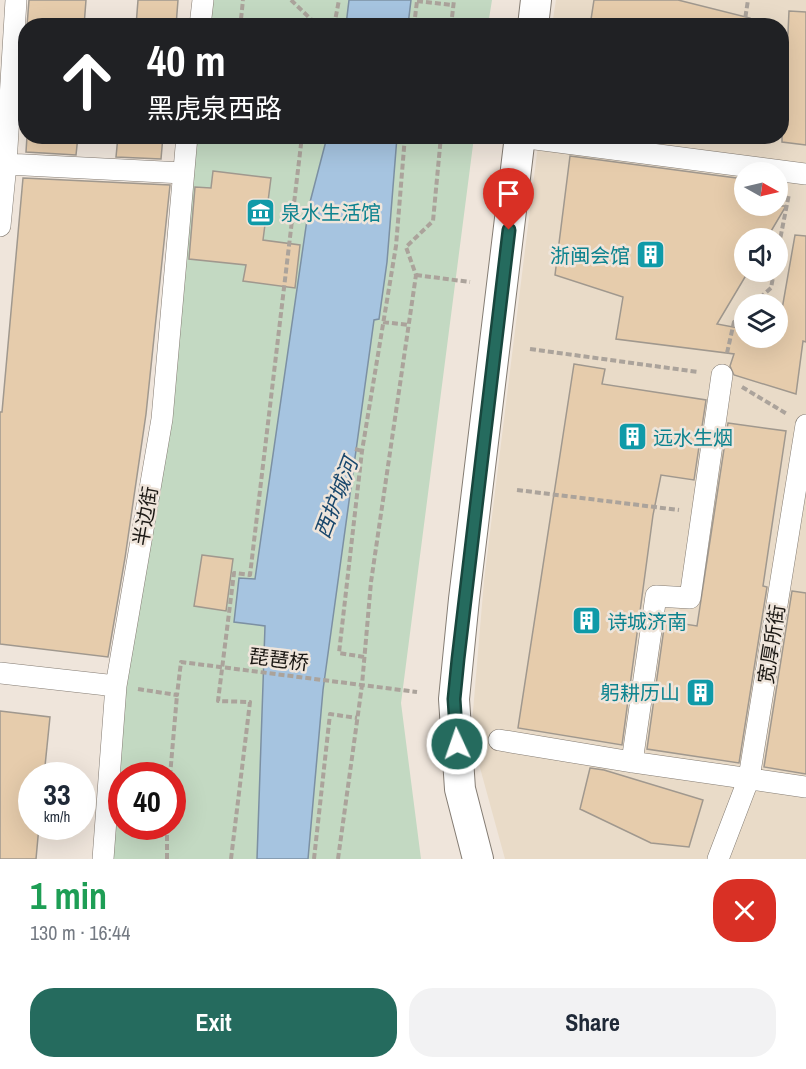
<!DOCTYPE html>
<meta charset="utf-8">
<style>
:root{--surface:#fff;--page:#f2f2f3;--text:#1f2937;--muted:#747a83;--accent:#256b5e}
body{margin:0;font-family:"Archivo Narrow","Noto Sans SC",sans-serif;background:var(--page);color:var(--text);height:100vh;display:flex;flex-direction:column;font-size:22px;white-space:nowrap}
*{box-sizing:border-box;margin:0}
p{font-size:20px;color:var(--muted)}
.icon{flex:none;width:33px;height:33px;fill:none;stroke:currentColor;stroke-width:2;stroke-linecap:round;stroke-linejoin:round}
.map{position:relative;height:859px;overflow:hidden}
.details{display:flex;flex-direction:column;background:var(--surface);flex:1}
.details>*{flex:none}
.top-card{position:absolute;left:18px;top:18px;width:771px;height:126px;border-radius:24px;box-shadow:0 6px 24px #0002;background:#202124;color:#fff;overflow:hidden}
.needle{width:39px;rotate:98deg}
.tools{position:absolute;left:734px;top:162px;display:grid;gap:12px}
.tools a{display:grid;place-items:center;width:54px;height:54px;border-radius:50%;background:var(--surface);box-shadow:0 6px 24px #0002;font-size:30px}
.speed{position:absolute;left:18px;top:762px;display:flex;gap:12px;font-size:30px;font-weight:700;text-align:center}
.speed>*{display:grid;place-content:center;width:78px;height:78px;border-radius:50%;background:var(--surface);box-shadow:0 6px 24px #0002;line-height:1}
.speed small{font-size:15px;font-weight:400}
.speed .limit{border:9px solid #d22;background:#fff;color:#111}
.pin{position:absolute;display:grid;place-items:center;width:51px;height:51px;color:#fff;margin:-62px -26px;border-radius:50% 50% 50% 0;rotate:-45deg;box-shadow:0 0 6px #0007}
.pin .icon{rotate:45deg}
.me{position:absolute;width:66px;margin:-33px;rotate:357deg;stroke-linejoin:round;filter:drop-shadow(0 0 4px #0008)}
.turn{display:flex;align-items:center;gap:21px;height:126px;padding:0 30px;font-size:27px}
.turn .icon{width:78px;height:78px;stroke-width:2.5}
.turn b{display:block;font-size:42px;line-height:51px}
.round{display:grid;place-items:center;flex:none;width:63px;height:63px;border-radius:24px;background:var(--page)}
.overview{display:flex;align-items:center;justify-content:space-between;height:102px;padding:0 30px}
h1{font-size:36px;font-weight:800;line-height:45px;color:#1e9e55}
.button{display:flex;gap:12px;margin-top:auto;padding:12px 30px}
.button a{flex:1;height:69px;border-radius:24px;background:var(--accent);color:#fff;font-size:24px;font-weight:800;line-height:69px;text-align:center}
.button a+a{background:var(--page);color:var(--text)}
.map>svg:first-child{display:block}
</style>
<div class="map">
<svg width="806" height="859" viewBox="0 0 806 859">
<rect width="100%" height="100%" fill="#efe5db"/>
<!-- commercial -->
<path fill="#e9dbc8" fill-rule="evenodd" d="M556 0H806V859H505L471 735 484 581 539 137 782 136V26L552 25ZM744 172H777V206H744ZM744 238H777V272H744ZM744 304H777V338H744Z"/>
<!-- green -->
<path fill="#c3d9c2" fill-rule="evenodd" d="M208 0H492L488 25 205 26Z
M193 137H474L401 703 421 859H107L125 681ZM122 776H172V826H122Z"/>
<!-- water -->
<path fill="#a6c4e0" stroke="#7c90a3" stroke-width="1.5" d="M349 0H411L408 25H346Z
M327 137H397L387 262 379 319 374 320 323 690 308 859H257L265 626 234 622 239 578 255 579 309 206Z"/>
<!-- building -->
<path fill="#e6ccac" stroke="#a0988e" stroke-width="1.5" d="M29 0H86L84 26H27Z
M138 0H178L176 26H136Z
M594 0H678L750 18 749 26H590Z
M789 11 806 12V145L782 142V54L787 55Z
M27 136H78L76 155 26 152Z
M118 136H163L161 159 116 157Z
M570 156 744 179V206H786L767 238H744V272H748L717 324 744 329V338H777L795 235 806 236V342L803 341 796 394 734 375 730 366 734 354 616 339 623 297 555 275Z
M213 171 271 178 263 240 300 245 295 288 243 281 246 265 189 259 195 187 211 188Z
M23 178 170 185 146 414 125 558 108 657 0 644V412H2Z
M574 364 605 369 602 384 706 400 694 480 661 475 653 515 622 745 518 728Z
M728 423 786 431 763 586 767 587 739 763 647 749 665 621 697 626Z
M202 555 233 559 226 611 194 606Z
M792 591 806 593V774L764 767Z
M0 711 50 717 44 776H32V826H39L36 859H0Z
M590 768 604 770 703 800 689 847 651 843 580 809Z"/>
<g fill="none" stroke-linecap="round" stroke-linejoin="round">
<defs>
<path id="street" d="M200 26 203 0
M520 137 806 174
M6 164 183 173
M0 226 6 164 16 0
M0 673 116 686
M499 740 632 762 806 787
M632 762 656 596 690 598 722 375
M103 859 116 686 162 419 187 136
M718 859 749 778 806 425"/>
<path id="secondary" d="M533 26 536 0
M478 859 460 789 454 699 464 599 520 136"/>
</defs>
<!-- street casing -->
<use href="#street" stroke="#847c73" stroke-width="22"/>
<!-- secondary casing -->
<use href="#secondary" stroke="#847c73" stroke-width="32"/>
<!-- path -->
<path stroke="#aba39b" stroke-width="4" stroke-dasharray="6 3" stroke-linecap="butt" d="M291 0 318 26
M417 1 453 5
M241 19 243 0
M334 26 339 0
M414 26 417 1
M451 26 454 0
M744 26 748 0
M777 255 789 194
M416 275 470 282
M753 304 771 288 774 272
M383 322 409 325
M530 349 698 372
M727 353 734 322 744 313
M742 387 787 414
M355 449 362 451
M517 490 679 510
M364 657 339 653 362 451 396 246 405 136
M138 689 177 695 181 662 417 692
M170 776 177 695
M167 826V859
M231 859 250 702 218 701 234 573 250 575 302 136
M314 859 330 714 357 718
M338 859 362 685 371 582 416 275 406 247 433 221 441 136"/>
<!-- street -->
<use href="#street" stroke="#fff" stroke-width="21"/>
<!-- secondary -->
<use href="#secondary" stroke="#fff" stroke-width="30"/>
</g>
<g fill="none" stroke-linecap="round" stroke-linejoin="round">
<defs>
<path id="route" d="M457 744 454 699 458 659 509 230"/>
</defs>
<!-- route casing -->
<use href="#route" stroke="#18463d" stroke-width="15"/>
<!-- route -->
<use href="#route" stroke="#256b5e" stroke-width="10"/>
</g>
<!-- icons -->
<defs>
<symbol id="museum-square" viewBox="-11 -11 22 22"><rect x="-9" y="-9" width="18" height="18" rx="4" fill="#0f9aa8" stroke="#efe5db"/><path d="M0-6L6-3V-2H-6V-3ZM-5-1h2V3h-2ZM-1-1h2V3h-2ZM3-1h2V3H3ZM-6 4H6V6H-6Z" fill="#fff"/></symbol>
<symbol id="building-square" viewBox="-11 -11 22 22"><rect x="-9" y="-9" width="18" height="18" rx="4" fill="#0f9aa8" stroke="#efe5db"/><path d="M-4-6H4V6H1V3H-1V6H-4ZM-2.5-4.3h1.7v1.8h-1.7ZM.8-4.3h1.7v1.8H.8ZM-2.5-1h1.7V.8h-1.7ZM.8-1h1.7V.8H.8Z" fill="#fff"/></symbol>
</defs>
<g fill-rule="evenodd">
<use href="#museum-square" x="244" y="196" width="33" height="33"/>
<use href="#building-square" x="634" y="238" width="33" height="33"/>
<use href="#building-square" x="616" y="420" width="33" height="33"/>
<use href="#building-square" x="570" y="604" width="33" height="33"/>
<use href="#building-square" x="684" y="676" width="33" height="33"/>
</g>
<g text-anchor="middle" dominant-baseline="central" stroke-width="5" stroke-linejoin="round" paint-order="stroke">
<!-- culture labels -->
<g font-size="20" fill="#0d838f" stroke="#efe5db" text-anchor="start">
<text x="281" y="212">泉水生活馆</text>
<text x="630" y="255" text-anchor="end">浙闽会馆</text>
<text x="653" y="437">远水生烟</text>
<text x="607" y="621">诗城济南</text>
<text x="680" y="692" text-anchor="end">躬耕历山</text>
</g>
<!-- street labels -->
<g font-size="20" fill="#1b1814" stroke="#efe5db">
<text transform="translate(145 516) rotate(-80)">半边街</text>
<text transform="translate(771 644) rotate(-81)">宽厚所街</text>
<text transform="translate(279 659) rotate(7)">琵琶桥</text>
</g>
<!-- water labels -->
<g font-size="21" font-style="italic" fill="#19476c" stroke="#efe5db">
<text transform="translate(336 498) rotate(-69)">西护城河</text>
</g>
</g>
</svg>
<div class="tools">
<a><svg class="needle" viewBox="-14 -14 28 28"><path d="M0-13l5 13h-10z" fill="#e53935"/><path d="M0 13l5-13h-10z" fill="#747a83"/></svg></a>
<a><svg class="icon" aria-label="sound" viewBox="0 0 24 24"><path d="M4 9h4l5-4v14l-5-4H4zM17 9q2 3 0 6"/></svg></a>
<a><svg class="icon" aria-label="layers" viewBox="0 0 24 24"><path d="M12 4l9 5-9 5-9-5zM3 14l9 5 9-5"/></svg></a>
</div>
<div class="speed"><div>33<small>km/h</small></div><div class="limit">40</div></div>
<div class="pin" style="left:509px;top:230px;background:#d93025"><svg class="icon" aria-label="arrive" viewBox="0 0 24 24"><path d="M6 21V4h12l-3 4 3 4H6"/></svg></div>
<svg class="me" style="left:457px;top:744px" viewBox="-20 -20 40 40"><circle r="17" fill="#256b5e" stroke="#fff" stroke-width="3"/><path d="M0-11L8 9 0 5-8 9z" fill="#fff"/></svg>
<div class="top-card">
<div class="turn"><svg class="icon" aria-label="ahead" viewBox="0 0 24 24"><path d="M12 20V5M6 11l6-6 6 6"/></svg><div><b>40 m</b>黑虎泉西路</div></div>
</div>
</div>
<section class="details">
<div class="overview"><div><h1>1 min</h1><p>130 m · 16:44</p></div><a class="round" style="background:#d93025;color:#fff"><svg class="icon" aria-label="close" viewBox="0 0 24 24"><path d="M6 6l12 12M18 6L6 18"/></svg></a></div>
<div class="button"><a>Exit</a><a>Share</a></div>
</section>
